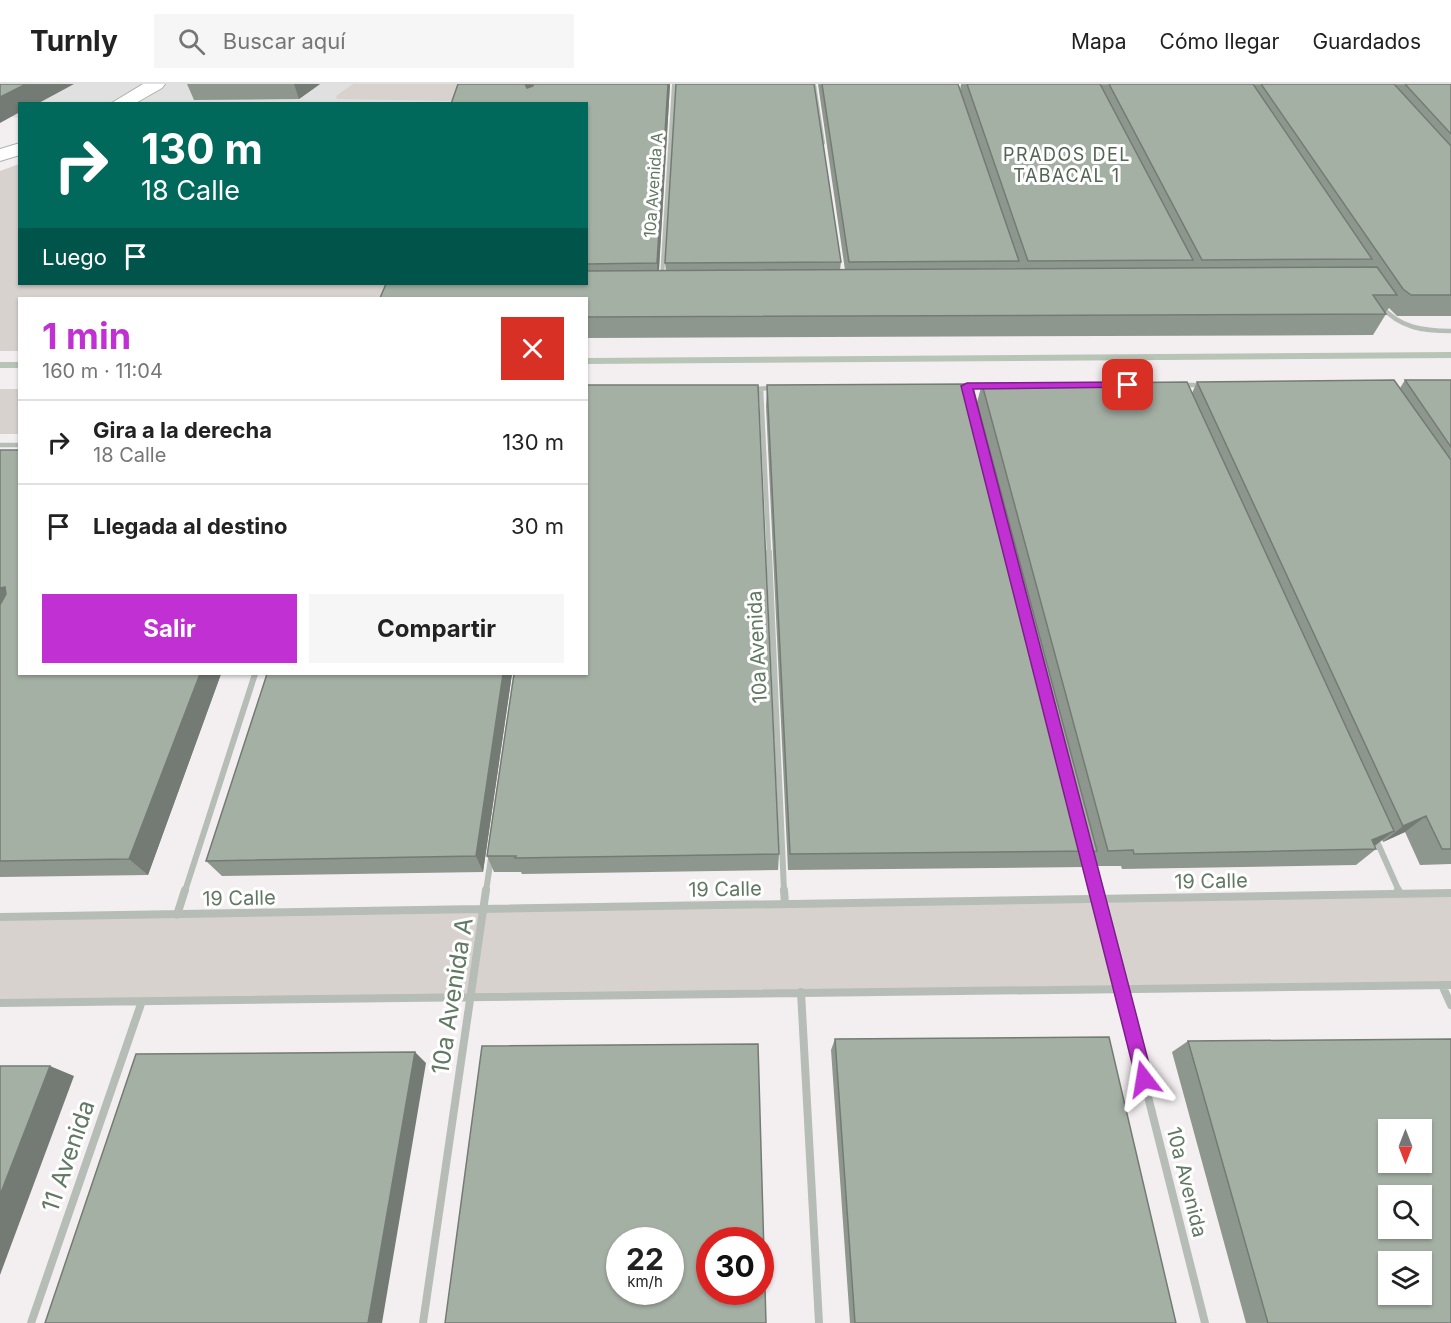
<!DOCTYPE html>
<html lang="es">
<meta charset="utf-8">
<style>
:root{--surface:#fff;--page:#f6f6f6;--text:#222;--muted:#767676;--line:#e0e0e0;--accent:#c130d3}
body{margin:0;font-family:Inter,sans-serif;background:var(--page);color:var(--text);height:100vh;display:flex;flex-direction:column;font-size:22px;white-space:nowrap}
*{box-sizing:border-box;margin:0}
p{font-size:20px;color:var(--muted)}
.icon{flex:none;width:33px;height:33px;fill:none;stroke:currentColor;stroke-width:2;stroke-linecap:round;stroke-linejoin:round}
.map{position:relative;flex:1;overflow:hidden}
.side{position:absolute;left:18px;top:213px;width:570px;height:378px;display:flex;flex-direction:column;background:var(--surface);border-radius:0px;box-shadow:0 2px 4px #0004}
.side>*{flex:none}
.top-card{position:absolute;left:18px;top:18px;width:570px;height:183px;border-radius:0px;box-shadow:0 2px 4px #0004;background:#00695c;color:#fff;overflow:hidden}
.needle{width:39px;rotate:180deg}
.tools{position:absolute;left:1378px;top:1035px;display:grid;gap:12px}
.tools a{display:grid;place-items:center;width:54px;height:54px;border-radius:0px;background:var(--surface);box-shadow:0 2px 4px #0004;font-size:30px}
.speed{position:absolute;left:606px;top:1143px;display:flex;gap:12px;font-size:30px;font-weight:700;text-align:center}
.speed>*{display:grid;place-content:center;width:78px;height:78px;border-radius:50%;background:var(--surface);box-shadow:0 2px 4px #0004;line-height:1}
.speed small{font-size:15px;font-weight:400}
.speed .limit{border:9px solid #d22;background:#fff;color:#111}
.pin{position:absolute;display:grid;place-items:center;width:51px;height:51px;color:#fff;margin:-26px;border-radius:12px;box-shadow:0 3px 9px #0006}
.me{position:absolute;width:66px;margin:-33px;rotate:346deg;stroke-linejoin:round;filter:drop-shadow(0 0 4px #0008)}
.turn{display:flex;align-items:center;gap:21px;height:126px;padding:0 24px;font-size:27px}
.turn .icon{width:78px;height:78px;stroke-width:2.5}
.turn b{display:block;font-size:42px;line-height:51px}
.then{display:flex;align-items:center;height:57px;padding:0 24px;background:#0003;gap:12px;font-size:22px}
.round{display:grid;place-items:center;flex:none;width:63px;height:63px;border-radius:0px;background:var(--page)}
.overview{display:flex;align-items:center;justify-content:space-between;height:102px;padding:0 24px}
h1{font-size:36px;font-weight:700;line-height:45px;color:var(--accent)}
.cta{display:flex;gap:12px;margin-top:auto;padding:12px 24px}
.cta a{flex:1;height:69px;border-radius:0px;background:var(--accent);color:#fff;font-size:24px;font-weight:700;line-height:69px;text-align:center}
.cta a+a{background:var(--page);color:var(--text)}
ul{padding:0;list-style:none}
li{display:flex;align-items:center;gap:18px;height:84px;padding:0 24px;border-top:2px solid var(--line)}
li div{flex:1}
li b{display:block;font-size:22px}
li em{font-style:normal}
header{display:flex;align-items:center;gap:36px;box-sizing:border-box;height:84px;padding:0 30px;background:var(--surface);border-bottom:2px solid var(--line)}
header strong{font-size:28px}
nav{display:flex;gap:33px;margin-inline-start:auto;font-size:21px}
.search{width:420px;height:54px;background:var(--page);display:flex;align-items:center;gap:15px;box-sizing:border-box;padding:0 21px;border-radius:0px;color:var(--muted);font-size:22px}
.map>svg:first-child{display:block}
</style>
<header>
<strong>Turnly</strong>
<div class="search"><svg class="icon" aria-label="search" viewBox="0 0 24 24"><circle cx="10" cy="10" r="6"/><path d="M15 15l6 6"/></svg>Buscar aquí</div>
<nav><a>Mapa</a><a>Cómo llegar</a><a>Guardados</a></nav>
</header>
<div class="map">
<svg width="1451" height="1239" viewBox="0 0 1451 1239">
<rect width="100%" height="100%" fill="#f3eff1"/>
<!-- built -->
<path fill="#e1e0e0" d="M15 0H463L456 19 20 20 19 34 2 32Z"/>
<!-- green -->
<path fill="#d8d2cf" d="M353 0H463L457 17 337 15 336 12Z
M19 80 20 200H391L386 214H20L19 267H0V87Z
M0 305H19V350H0Z
M1451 809V901L0 919V833Z"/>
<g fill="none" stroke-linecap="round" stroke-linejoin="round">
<!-- stream -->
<path fill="#b8c4b6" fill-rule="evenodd" d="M1451 268V274L586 280V274Z
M0 278H20V284H0Z"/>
<defs>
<path id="primary" d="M143 0H165L162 4 134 20H110Z
M20 59V71L0 77V65Z"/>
</defs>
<!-- primary casing -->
<use href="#primary" stroke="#aab2aa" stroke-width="2"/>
<!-- minor-far3 -->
<path stroke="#b5bdb6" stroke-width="4" d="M814 0 823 59
M662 194 674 0"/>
<!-- minor-far2 -->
<path stroke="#b5bdb6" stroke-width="4.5" d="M1381 222C1400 244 1423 247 1451 247
M1181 301H1204
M965 302H988
M752 305 775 304
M761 305 769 469
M0 361H20"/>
<!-- minor-far1 -->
<path stroke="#b5bdb6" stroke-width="6" d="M769 468 784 807
M1375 753 1399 807
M1087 771 1096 807
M185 807 255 590
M486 807 491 774"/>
<!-- minor -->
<path stroke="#b5bdb6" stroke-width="8" d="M784 806 785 820
M1096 806 1205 1239
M1398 806 1400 810
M177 831 185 806
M0 833 1451 809
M1442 901 1451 921
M801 908 819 1239
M0 919 1451 901
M31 1239 142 917
M423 1239 486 806"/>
<!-- primary -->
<use href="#primary" fill="#fff" fill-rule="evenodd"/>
</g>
<!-- wall -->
<path fill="#8e978e" d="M187 0H320L299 15 194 16Z
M458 0H533L532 2 670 0 659 187H666L665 179 841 178 840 186H845L818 0H958L960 6 961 0H1451V232H1397L1389 224 1385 229 1386 230 1373 251 586 254V20Z
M1405 296H1451V780L1420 781 1405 748 1383 758 1382 756 1375 762 1376 765 1356 781 1122 785 1121 782H1096L1093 771 1085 783 788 786 766 322 767 301 977 318 982 300 1192 309 1197 298 1400 304Z
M0 366 20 590H221L148 791 0 793Z
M267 590H512L483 788 222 792 206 777Z
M779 770 778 786 522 790 521 788H494L487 772Z
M835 955 1176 1239H850L831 966Z
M1188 957 1451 1239H1246L1172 968Z"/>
<!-- shaded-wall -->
<path fill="#747b74" d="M26 0H74L37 20H20V28L0 39V13Z
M294 0H320L299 15Z
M525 0H533L528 19Z
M668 0H670L658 200 657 179Z
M5 503 20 519 0 552V504Z
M200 590H221L148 791 129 775Z
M503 590H512L483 788 476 772Z
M1426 732 1405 748 1383 758 1403 742Z
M1394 747 1373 763 1372 756Z
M415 968 426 979 382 1239H368Z
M50 982 74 992 0 1191V1111Z"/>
<!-- building -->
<path fill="#a5b0a5" stroke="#747b74" stroke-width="1.5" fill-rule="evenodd" d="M0 0H26L0 13Z
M458 0H525L527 4 533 2V0H668L657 179 586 180V20H451Z
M676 0H814L841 178 665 179Z
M822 0H958L1019 177 849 178Z
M967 0H1100L1193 176 1028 177Z
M1109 0H1253L1372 175 1202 176Z
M1261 0H1394L1451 62V211H1411L1403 205Z
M1405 0H1451V50Z
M1377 183 1397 211H1373L1386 230 586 233V214H380L386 200H586V187Z
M1394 296 1451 376V765H1442L1426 732 1403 742 1197 298Z
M1405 296H1451V363Z
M1187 298 1394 747 1372 756 1376 765 1134 770 1133 766 1108 767 982 300Z
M972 300 1097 767 790 770 767 301Z
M586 301H758L779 770 515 774 516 772H487L514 590H586Z
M0 366H20V590H200L129 775 0 777V521L6 510 5 503 0 504Z
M267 590H503L476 772 206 777Z
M1109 953 1176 1239H855L835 955Z
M1451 955V1239H1268L1188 957ZM1389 1046H1422V1078H1389ZM1389 1112H1422V1144H1389ZM1389 1178H1422V1210H1389Z
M758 960 766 1239H445L482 962ZM620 1156H670V1208H620ZM710 1156H760V1208H710Z
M415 968 368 1239H45L136 970Z
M0 982H50L0 1111Z"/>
<!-- route -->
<path fill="#c130d3" stroke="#7d1f89" stroke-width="1.5" d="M1128 298 1133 301 1132 303 973 305 1153 995 1151 1001 1144 1004 1138 1001 1136 995 961 302 967 299Z"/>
<g text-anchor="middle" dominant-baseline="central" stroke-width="6" stroke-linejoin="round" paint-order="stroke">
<!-- far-street labels -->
<g font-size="16" fill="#617963" stroke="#fff">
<text transform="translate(653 101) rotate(-86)">10a Avenida A</text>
</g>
<!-- far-neighbourhood labels -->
<g font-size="18" letter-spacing="1.5" fill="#526454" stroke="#fff">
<text x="1067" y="70">PRADOS DEL<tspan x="1067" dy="21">TABACAL 1</tspan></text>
</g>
<!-- street labels -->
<g font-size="20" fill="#617963" stroke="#fff">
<text transform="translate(757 563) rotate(-93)">10a Avenida</text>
<text transform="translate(1211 797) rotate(-1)">19 Calle</text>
<text transform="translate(725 805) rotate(-1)">19 Calle</text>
<text transform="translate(239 814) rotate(-1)">19 Calle</text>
<text transform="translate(1187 1098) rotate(76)">10a Avenida</text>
</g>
<!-- near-street labels -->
<g font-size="24" fill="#617963" stroke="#fff">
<text transform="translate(452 912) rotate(-81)">10a Avenida A</text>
<text transform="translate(68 1072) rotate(-71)">11 Avenida</text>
</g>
</g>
</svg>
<div class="tools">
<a><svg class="needle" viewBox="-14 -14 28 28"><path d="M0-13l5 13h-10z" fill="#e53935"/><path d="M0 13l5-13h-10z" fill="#767676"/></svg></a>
<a><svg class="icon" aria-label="search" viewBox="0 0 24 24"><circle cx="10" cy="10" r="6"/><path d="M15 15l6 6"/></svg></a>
<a><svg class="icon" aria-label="layers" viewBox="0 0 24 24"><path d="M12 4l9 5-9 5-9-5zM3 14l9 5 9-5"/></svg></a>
</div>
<div class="speed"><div>22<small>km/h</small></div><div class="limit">30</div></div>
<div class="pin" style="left:1128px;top:301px;background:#d93025"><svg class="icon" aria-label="arrive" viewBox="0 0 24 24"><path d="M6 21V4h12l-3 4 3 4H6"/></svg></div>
<svg class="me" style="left:1144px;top:995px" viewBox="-20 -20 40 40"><path d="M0-17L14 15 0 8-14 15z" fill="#c130d3" stroke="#fff" stroke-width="4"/></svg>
<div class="top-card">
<div class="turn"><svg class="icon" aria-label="right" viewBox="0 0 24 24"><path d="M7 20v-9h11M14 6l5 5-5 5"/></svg><div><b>130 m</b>18 Calle</div></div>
<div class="then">Luego<svg class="icon" aria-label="arrive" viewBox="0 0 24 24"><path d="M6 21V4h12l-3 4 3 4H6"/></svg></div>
</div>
<section class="side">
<div class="overview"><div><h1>1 min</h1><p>160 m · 11:04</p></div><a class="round" style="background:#d93025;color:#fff"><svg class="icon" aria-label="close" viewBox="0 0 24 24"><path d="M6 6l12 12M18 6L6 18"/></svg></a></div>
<ul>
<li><svg class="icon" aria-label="right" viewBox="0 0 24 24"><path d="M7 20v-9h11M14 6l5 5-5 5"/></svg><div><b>Gira a la derecha</b><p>18 Calle</p></div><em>130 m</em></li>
<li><svg class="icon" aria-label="arrive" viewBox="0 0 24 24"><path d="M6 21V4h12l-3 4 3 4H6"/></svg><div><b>Llegada al destino</b></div><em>30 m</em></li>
</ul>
<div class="cta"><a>Salir</a><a>Compartir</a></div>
</section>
</div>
